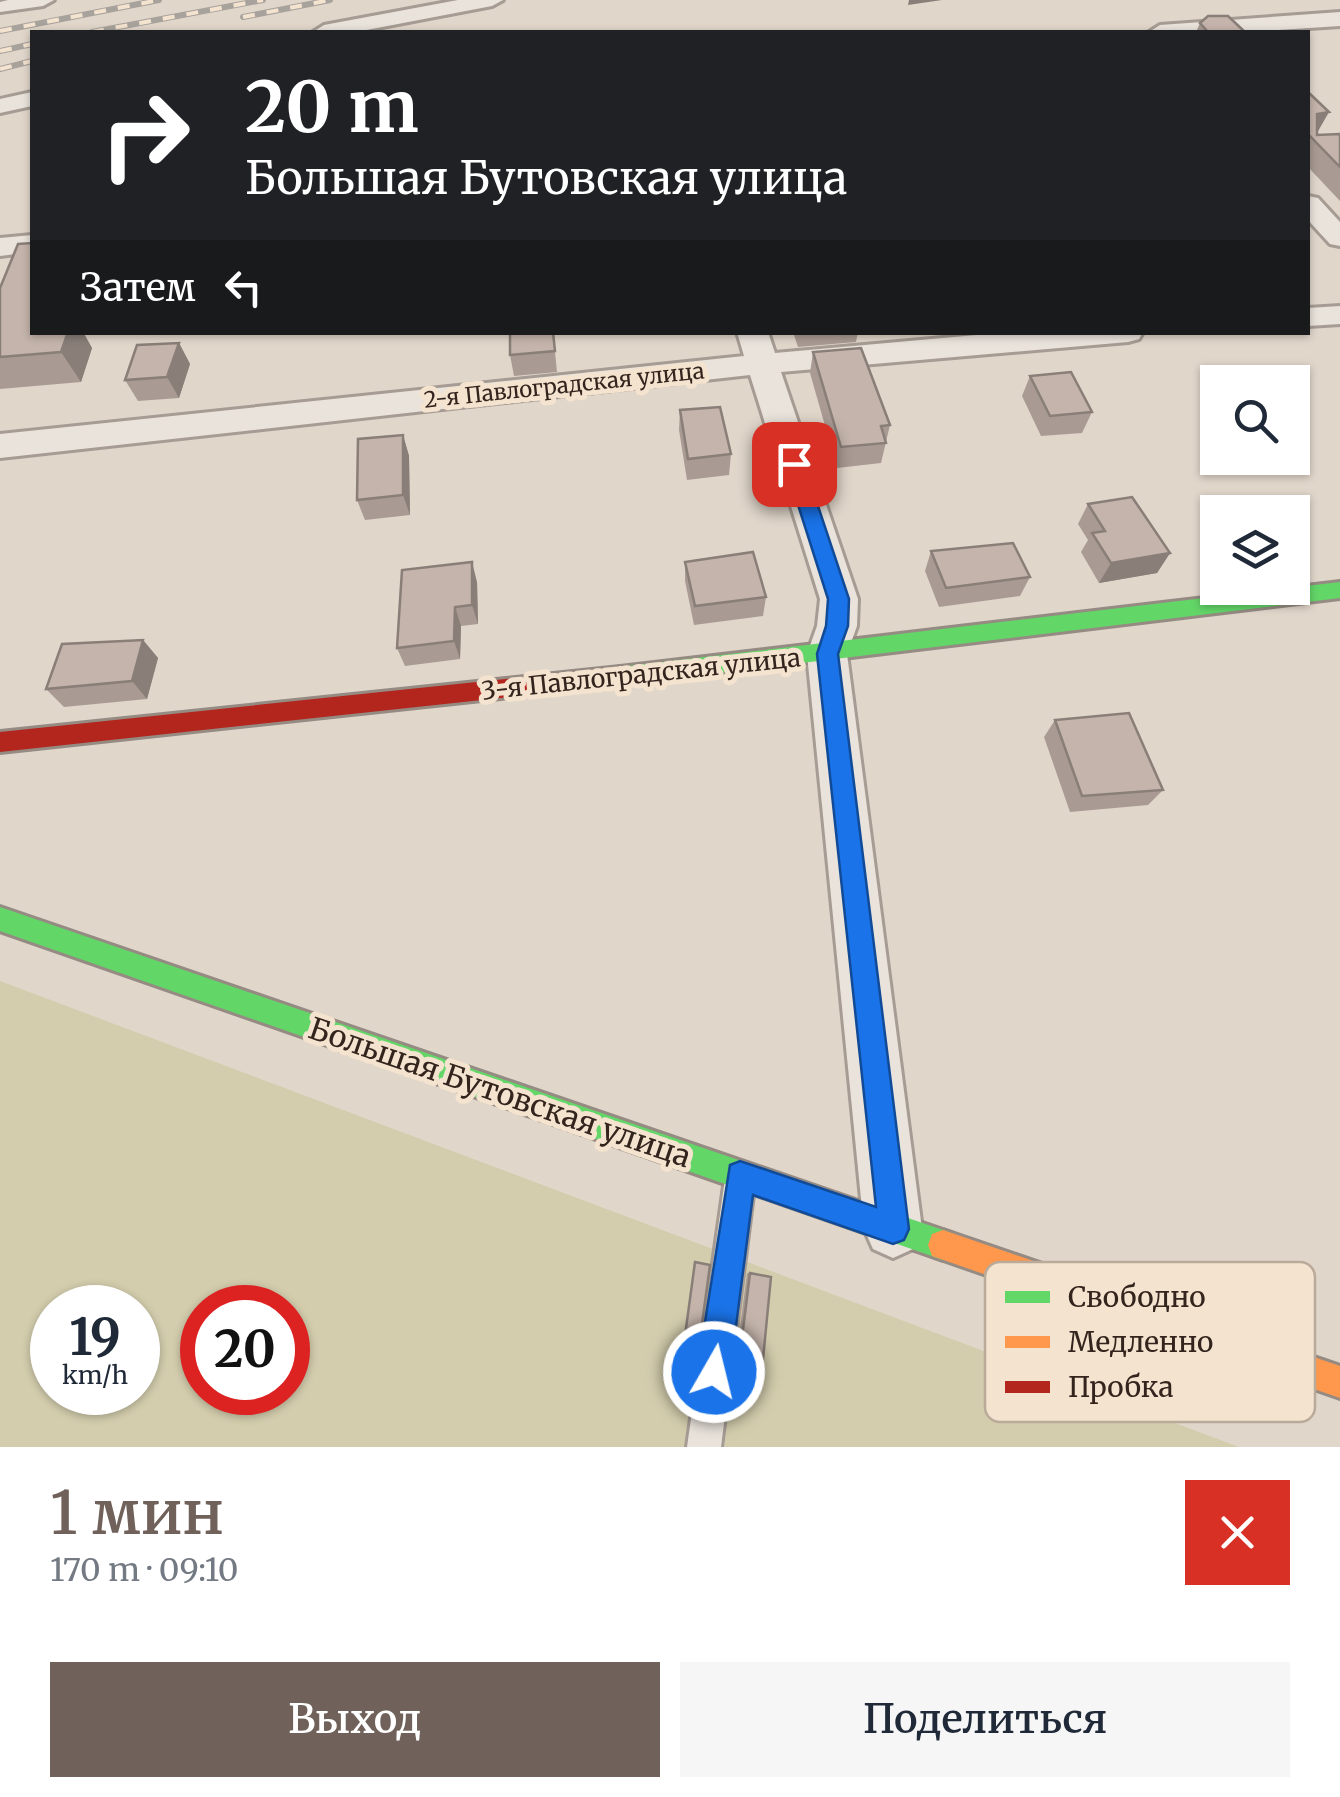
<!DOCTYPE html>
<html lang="ru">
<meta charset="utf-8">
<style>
:root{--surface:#fff;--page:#f6f6f7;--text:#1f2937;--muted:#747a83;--accent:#70625a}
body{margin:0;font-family:Merriweather,serif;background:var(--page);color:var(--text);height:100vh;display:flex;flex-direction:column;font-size:38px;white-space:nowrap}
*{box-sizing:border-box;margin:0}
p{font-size:32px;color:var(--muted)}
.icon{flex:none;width:55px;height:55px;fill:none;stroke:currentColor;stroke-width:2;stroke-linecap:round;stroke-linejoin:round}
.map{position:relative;height:1447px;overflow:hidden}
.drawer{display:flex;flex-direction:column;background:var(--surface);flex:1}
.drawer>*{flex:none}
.guide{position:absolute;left:30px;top:30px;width:1280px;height:305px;border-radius:0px;box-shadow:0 2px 8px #0004;background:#202124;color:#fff;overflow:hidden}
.fabs{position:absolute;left:1200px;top:365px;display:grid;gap:20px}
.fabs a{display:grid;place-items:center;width:110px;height:110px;border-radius:0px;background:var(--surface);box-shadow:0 2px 8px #0004;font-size:50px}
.speed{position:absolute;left:30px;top:1285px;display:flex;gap:20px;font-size:50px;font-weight:700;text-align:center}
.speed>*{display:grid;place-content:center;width:130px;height:130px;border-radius:50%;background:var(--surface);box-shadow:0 2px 8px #0004;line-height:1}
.speed small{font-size:25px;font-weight:400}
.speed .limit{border:15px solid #d22;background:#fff;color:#111}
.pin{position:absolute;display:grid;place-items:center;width:85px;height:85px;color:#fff;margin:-42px;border-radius:20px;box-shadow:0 5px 15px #0006}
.me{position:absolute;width:110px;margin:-55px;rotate:8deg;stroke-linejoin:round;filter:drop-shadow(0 0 8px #0008)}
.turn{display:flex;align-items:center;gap:35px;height:210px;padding:0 50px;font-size:45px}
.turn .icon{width:130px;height:130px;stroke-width:2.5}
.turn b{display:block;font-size:70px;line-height:85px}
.then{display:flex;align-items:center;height:95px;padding:0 50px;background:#0003;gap:20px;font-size:38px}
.round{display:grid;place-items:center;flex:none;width:105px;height:105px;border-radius:0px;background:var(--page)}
.headline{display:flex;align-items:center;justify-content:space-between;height:170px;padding:0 50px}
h1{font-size:60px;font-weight:600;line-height:75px;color:var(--accent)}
.button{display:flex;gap:20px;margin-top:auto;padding:20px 50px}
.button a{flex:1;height:115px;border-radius:0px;background:var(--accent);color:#fff;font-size:40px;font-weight:600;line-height:115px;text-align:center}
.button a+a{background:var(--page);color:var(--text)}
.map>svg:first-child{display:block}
</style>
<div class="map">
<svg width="1340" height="1447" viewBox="0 0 1340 1447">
<rect width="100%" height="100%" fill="#e1d6ca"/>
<!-- green -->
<path fill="#d3cdad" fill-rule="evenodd" d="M0 981 1239 1447H0ZM52 1308H138V1392H52ZM202 1308H288V1392H202Z"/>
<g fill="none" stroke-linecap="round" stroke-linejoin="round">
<defs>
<path id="lane" d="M740 1164 750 1169 755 1179 721 1447H687L725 1179 730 1169Z"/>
<path id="street" d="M8 0H54L43 6 0 12V2Z
M458 0H503L492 6 356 32H313L324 25Z
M1340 12V26L1245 32H1149L1160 25Z
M32 92V106L0 113V99Z
M1308 196 1318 198 1340 222V246L1330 244 1308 220Z
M32 235V252L0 256V238Z
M1340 306V324L1308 326V308Z
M737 332H768L775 353 1010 332H1143L1139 339 1128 342 781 372 858 599 857 626 847 654 922 1229 913 1249 893 1258 873 1249 864 1229 807 654 817 626 820 599 750 375 0 458V434L744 356Z"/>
<path id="fast" d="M1340 582V598L620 685 612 682 609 676 612 670 620 667Z
M0 907 943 1230 954 1234 958 1245 954 1256 943 1260 0 931Z"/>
<path id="slow" d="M943 1230 1340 1366V1398L932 1256 928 1245 932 1234Z"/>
<path id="jam" d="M620 667 628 670 631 676 628 682 620 685 0 752V732Z"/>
</defs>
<!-- lane casing -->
<use href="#lane" stroke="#a69c94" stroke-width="6"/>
<!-- street casing -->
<use href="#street" stroke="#a69c94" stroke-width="6"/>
<!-- fast casing -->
<use href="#fast" stroke="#958b83" stroke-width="6"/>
<!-- slow casing -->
<use href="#slow" stroke="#958b83" stroke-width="6"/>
<!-- jam casing -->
<use href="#jam" stroke="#958b83" stroke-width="6"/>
<!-- lane -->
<use href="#lane" fill="#e9e3db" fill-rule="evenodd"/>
<!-- street -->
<use href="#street" fill="#e9e3db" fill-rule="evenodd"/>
<!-- fast -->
<use href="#fast" fill="#63d668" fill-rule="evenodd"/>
<!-- slow -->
<use href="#slow" fill="#ff974d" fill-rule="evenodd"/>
<!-- jam -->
<use href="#jam" fill="#b3261e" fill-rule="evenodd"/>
<defs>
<path id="rail" d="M243 17 330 0
M0 31 159 0
M92 32 263 0
M0 51 32 44
M0 69 32 61"/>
</defs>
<!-- rail casing -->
<use href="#rail" stroke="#a8a29c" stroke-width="6"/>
<!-- rail -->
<use href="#rail" stroke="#f3e3cf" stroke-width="4" stroke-dasharray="12" stroke-linecap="butt"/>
</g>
<!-- wall -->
<path fill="#a99b93" d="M1200 23 1245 32H1196Z
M1308 92 1317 135 1340 134V201L1308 167Z
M0 288 32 332H83L92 348 81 382 0 389Z
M553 332 557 372 514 376 510 355Z
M793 332H858L856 342 798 347Z
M179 343 190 364 179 398 138 401 125 380Z
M813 352 890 425 881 463 837 468 810 373Z
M1030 376 1092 412 1082 433 1041 436 1022 396Z
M680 410 731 454 729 475 687 480 679 430Z
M403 435 409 456 410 515 365 520 357 500Z
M1088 504 1170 553 1157 573 1099 583 1081 552 1088 540 1078 524Z
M931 551 1030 577 1020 596 939 607 925 571Z
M685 562 766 597 763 616 694 625 685 581Z
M477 582 478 624 461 626 460 659 405 666 397 648Z
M143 640 158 658 147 699 64 707 46 689Z
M1055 720 1163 790 1148 805 1070 812 1044 737Z
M747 1273H750L740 1354 737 1351Z"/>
<!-- shaded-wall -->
<path fill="#897e78" d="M909 0H942L908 5Z
M1329 112 1317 133V114Z
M64 332H83L92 348 81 382 61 352Z
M179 343 190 364 179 398 167 377Z
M403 435 409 456 410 515 403 495Z
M1170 553 1157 573 1099 583 1111 563Z
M472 562 477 582 478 624 472 605Z
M455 607 461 626 460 659 454 641Z
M143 640 158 658 147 699 132 681Z"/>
<!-- building -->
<path fill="#c4b4ab" stroke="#897e78" stroke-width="2.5" d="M1208 16H1228L1245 32H1208L1200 23Z
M1308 92 1329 112 1317 114V135L1340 134V167L1308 134Z
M32 243V332H68L61 352 0 357V288L18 244Z
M510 332H553L555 351 510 355Z
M179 343 167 377 125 380 137 345Z
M861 348 890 425 881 426 886 443 841 447 813 352Z
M1071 372 1092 412 1050 416 1030 376Z
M720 407 731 454 688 459 680 410Z
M403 435V495L357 500 358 439Z
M1132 497 1170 553 1111 563 1092 533 1105 531 1088 504Z
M1013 543 1030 577 946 588 931 551Z
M753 552 766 597 695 606 685 562Z
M472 562V605L455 607 454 641 397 648 402 570Z
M143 640 132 681 46 689 62 644Z
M1129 713 1163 790 1082 796 1055 720Z
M695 1262 710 1265 699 1346 684 1343Z
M750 1273 771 1277 763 1359 740 1354Z"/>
<!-- route -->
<path fill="#1a73e8" stroke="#114b97" stroke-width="2.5" d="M794 458 804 464 849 599 848 626 838 654 909 1229 904 1240 893 1244 753 1195 730 1372 725 1384 714 1389 702 1384 697 1372 730 1165 740 1161 876 1207 817 654 826 626 828 599 785 464Z"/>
<g text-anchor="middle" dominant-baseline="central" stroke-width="10" stroke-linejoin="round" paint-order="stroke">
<!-- far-street labels -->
<g font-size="22" fill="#33241d" stroke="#f3e3cf">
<text transform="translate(564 385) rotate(-6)">2-я Павлоградская улица</text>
</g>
<!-- street labels -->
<g font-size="25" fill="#33241d" stroke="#f3e3cf">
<text transform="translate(641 674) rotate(-6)">3-я Павлоградская улица</text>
</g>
<!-- near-street labels -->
<g font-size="30" fill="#33241d" stroke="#f3e3cf">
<text transform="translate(500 1092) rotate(19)">Большая Бутовская улица</text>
</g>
</g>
<!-- legend -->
<rect x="985" y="1262" width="330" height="160" rx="15" fill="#f3e3cf" stroke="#b9aa9a" stroke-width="2.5"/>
<rect x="1005" y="1291" width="45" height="12" fill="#63d668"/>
<rect x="1005" y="1336" width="45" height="12" fill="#ff974d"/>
<rect x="1005" y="1381" width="45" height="12" fill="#b3261e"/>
<g font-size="28" fill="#33241d">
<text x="1068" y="1307">Свободно</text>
<text x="1068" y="1352">Медленно</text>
<text x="1068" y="1397">Пробка</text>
</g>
</svg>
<div class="fabs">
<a><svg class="icon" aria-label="search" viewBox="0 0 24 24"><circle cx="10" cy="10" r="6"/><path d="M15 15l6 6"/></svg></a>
<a><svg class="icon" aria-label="layers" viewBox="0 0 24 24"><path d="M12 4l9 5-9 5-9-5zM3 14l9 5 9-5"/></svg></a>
</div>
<div class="speed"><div>19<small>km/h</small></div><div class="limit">20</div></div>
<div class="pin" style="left:794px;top:464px;background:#d93025"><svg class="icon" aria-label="arrive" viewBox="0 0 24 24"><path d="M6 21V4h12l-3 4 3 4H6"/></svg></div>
<svg class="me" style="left:714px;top:1372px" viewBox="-20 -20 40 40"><circle r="17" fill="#1a73e8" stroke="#fff" stroke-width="3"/><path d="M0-11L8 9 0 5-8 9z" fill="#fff"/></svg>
<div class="guide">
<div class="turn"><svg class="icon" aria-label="right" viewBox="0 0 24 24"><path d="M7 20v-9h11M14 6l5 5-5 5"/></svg><div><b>20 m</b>Большая Бутовская улица</div></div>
<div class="then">Затем<svg class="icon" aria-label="left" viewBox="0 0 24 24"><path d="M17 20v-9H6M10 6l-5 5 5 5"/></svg></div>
</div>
</div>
<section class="drawer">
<div class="headline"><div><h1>1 мин</h1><p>170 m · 09:10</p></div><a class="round" style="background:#d93025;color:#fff"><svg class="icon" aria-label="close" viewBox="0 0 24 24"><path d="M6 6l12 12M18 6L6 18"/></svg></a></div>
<div class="button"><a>Выход</a><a>Поделиться</a></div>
</section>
